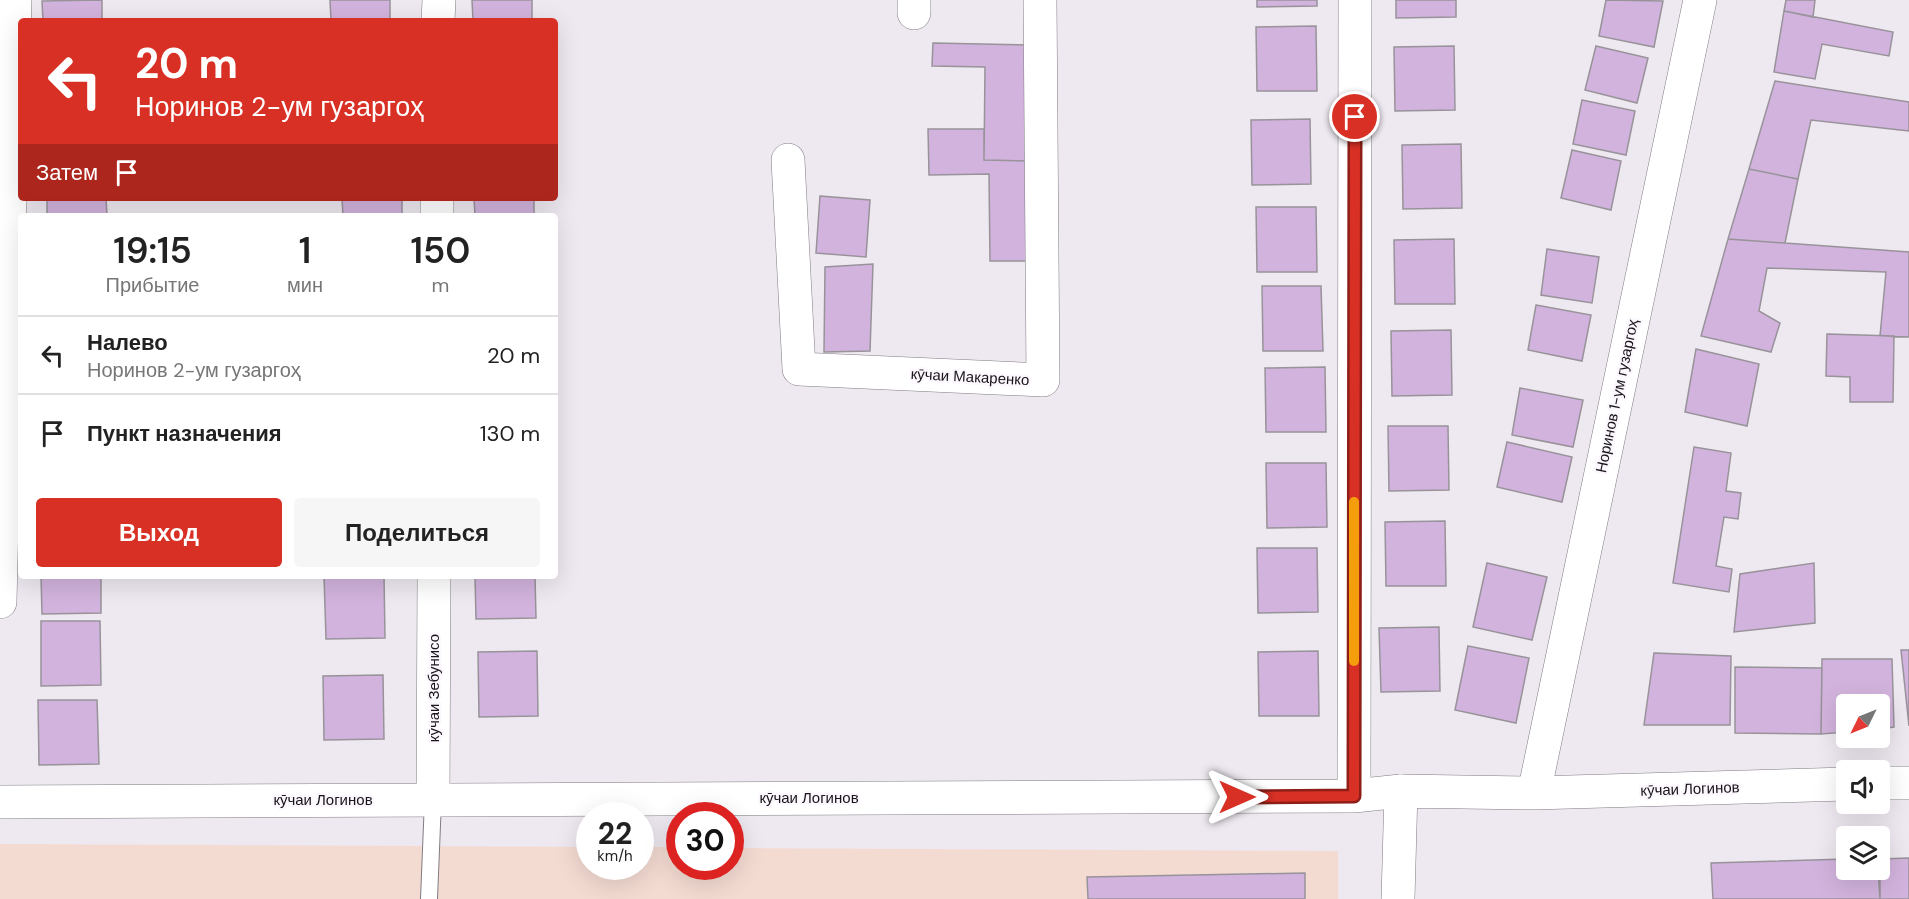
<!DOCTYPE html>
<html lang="ru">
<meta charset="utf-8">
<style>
:root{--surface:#fff;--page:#f6f6f6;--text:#222;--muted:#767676;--line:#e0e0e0;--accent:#d93025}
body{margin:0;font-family:"DM Sans",sans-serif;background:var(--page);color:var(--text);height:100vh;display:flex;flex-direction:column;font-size:22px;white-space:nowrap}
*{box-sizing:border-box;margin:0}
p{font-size:20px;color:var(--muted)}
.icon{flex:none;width:33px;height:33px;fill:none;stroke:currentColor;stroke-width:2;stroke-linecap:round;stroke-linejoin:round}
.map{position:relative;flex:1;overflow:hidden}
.sheet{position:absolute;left:18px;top:213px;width:540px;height:366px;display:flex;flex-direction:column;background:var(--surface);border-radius:6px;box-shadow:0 6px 24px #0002}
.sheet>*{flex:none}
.banner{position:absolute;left:18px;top:18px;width:540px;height:183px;border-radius:6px;box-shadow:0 6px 24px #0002;background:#d93025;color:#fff;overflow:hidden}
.needle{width:39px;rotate:227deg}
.buttons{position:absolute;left:1836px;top:694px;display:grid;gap:12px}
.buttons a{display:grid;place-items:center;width:54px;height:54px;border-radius:6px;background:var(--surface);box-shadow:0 6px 24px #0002;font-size:30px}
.speed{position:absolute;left:576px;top:802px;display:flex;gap:12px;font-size:30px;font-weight:700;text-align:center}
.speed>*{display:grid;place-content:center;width:78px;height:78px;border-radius:50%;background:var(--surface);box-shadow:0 6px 24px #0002;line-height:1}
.speed small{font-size:15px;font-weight:400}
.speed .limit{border:9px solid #d22;background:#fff;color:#111}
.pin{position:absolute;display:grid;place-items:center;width:51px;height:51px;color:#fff;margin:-26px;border:3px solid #fff;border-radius:50%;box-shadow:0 2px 6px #0007}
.me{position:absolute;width:66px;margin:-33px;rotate:90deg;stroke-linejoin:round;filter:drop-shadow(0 0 4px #0008)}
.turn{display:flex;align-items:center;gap:21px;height:126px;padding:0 18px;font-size:27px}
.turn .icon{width:78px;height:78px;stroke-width:2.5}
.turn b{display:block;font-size:42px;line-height:51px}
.then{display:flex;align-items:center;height:57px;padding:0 18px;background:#0003;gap:12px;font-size:22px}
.eta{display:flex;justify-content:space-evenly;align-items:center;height:102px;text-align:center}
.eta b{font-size:36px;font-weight:600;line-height:42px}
.button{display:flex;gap:12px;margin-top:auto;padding:12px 18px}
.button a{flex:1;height:69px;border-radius:6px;background:var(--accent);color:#fff;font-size:24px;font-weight:600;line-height:69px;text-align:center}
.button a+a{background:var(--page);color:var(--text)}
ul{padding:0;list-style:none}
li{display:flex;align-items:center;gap:18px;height:78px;padding:0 18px;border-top:2px solid var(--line)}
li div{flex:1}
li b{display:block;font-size:22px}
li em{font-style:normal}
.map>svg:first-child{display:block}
</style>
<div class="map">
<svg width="1909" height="899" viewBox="0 0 1909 899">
<rect width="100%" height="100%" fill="#eee8f0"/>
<!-- commercial -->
<path fill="#f4dbd2" d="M0 844 589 847 590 867H640L641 847H679L680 867H730L731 848 1338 851V899H0Z"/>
<!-- building -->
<path fill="#d2b3dd" stroke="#98939a" stroke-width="1.5" d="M102 0V21H43L42 1Z
M330 0H390V21H331Z
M472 0H532V21H473Z
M1257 0H1317V6L1257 7Z
M1396 0H1456V17L1396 18Z
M1606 0 1663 1 1654 47 1599 36Z
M1786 0H1815L1813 17 1784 11Z
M1784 11 1893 32 1889 56 1822 44 1815 79 1774 72Z
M1316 26 1317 91H1257L1256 27Z
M933 43 1028 45 1027 161 984 160 985 67 932 66Z
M1454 46 1455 110 1395 111 1394 47Z
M1596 46 1648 58 1637 103 1585 90Z
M1775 81 1909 102V131L1811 120 1798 179 1749 169Z
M1582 100 1635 111 1626 155 1573 144Z
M1310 119 1311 184 1252 185 1251 120Z
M928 129H984V160L1027 161 1029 261H990L989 174 929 175Z
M1461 144 1462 208 1403 209 1402 145Z
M1572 150 1621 161 1611 210 1561 198Z
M1749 169 1798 179 1785 243 1728 239Z
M820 196 870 200 866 257 816 253Z
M47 198H106L107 216H47Z
M342 198H402V216H343Z
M474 198H534V216H475Z
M1256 207H1316L1317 272H1257Z
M1454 239 1455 304H1395L1394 240Z
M1728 239 1909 252V337L1880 336 1886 272 1767 268 1759 311 1780 323 1771 352 1701 336Z
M1547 249 1599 257 1592 303 1541 295Z
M873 264 870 351 824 352 825 267Z
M1262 286H1321L1323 351H1263Z
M1536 305 1591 315 1582 361 1528 350Z
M1451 330 1452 395 1392 396 1391 331Z
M1827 334 1894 336 1893 402H1850V377L1826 376Z
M1696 349 1759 364 1747 426 1685 412Z
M1325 367 1326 432H1266L1265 368Z
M1520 388 1583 400 1573 447 1512 435Z
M1388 426H1448L1449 490 1389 491Z
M1507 442 1572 457 1562 502 1497 487Z
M1694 447 1731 453 1726 491 1741 493 1738 519 1724 517 1716 566 1732 569 1729 592 1673 583Z
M1266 463H1326L1327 527 1267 528Z
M1445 521 1446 586H1386L1385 522Z
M1257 548H1317L1318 612 1258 613Z
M1487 563 1547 577 1532 640 1473 627Z
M1814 563 1815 623 1734 632 1740 574Z
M41 576H101V613L42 614Z
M324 576H384L385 638 326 639Z
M475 576H535L536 618 476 619Z
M41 621H100L101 685 41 686Z
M1439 627 1440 691 1381 692 1379 628Z
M1468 646 1529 658 1516 723 1455 710Z
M1901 650H1909V726Z
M537 651 538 716 479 717 478 652Z
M1318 651 1319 716H1259L1258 652Z
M1654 653 1731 656 1730 725H1644Z
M1822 659H1892L1894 727 1880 729V705H1846V732L1821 734Z
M1735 667 1822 668 1821 734 1735 733Z
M383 675 384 739 324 740 323 676Z
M38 700H97L99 764 39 765Z
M1909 858V899H1880V859Z
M1846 859V870H1878L1880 899H1713L1711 863Z
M1305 873V899H1088L1087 877Z"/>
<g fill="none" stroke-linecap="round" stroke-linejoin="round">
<defs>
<path id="service" d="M429 899 433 800"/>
<path id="minor" d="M914 0V13
M438 21 439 0
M788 160 799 369 1043 380 1040 0
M437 216V198
M0 602 15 0
M1354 796 1355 0
M433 800 434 576
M0 802 1354 796 1401 791"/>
<path id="tertiary" d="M1880 783H1909
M1534 793 1700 0
M1398 899 1401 791 1534 793 1846 784"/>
</defs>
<!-- service casing -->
<use href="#service" stroke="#817c83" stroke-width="18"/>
<!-- minor casing -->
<use href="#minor" stroke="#817c83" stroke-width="34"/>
<!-- tertiary casing -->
<use href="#tertiary" stroke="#817c83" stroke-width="34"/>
<!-- service -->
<use href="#service" stroke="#fff" stroke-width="16"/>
<!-- minor -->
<use href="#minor" stroke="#fff" stroke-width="33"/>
<!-- tertiary -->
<use href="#tertiary" stroke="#fff" stroke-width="33"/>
</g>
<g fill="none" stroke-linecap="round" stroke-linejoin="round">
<defs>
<path id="route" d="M1237 797 1354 796 1355 117"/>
</defs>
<!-- route casing -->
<use href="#route" stroke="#8d1f18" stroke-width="15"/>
<!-- route -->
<use href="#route" stroke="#d93025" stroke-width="10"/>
<!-- slow -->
<path stroke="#f59e0b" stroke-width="10" d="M1354 661V502"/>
</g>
<g text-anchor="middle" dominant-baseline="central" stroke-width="4.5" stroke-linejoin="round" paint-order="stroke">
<!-- street labels -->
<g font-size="15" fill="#171517" stroke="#fcf6fe">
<text transform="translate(970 377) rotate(3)">кӯчаи Макаренко</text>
<text transform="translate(1617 396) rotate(-78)">Норинов 1-ум гузаргоҳ</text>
<text transform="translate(434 688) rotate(-90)">кӯчаи Зебунисо</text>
<text transform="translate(1690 789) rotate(-2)">кӯчаи Логинов</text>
<text x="809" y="798">кӯчаи Логинов</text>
<text x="323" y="800">кӯчаи Логинов</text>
</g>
</g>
</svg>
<div class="buttons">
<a><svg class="needle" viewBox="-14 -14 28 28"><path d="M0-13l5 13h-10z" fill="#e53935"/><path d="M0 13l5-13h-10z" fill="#767676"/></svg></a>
<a><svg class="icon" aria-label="sound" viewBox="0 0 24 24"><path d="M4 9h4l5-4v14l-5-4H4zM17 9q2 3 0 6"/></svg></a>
<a><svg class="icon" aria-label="layers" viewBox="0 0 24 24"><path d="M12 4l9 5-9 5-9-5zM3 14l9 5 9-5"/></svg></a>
</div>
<div class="speed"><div>22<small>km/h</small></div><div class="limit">30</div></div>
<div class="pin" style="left:1355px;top:117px;background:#d93025"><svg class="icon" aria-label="arrive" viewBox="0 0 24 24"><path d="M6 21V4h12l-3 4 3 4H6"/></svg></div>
<svg class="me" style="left:1237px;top:797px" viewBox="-20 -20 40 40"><path d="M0-17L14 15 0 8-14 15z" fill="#d93025" stroke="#fff" stroke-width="4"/></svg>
<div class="banner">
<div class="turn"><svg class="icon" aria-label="left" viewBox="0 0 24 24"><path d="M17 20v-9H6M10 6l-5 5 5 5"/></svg><div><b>20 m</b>Норинов 2-ум гузаргоҳ</div></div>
<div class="then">Затем<svg class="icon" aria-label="arrive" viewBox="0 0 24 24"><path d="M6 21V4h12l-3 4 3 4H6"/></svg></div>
</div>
<section class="sheet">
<div class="eta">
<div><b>19:15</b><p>Прибытие</p></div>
<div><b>1</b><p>мин</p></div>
<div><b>150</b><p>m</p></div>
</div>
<ul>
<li><svg class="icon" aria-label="left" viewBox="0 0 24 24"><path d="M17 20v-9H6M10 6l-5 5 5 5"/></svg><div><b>Налево</b><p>Норинов 2-ум гузаргоҳ</p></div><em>20 m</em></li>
<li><svg class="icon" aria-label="arrive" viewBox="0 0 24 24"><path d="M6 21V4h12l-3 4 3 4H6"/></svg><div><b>Пункт назначения</b></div><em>130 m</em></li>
</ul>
<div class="button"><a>Выход</a><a>Поделиться</a></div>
</section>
</div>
